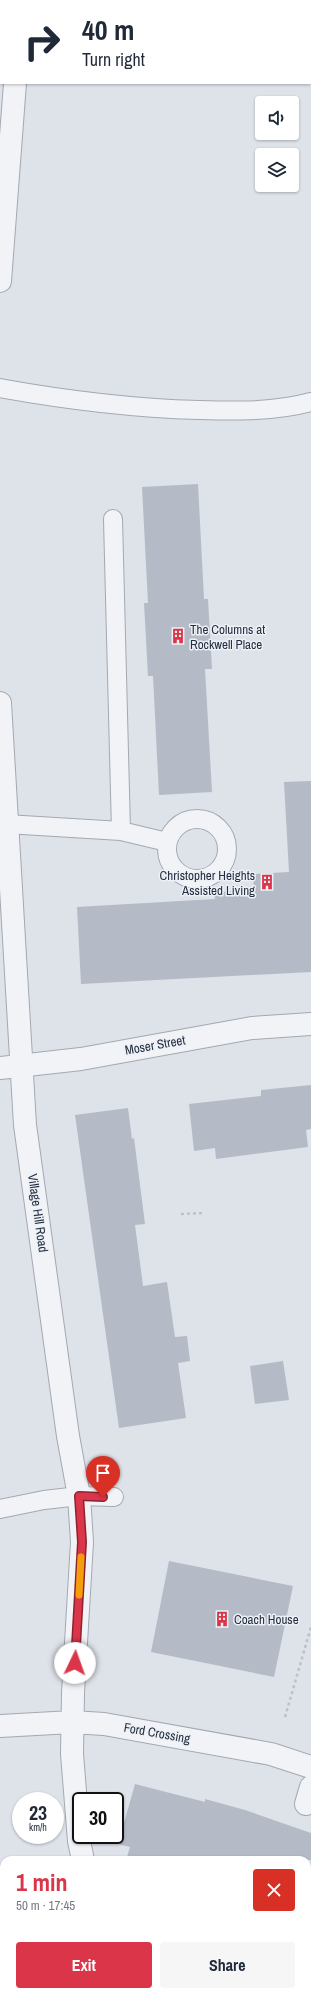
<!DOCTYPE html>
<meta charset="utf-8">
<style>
:root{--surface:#fff;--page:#f6f6f7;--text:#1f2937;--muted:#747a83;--accent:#db3549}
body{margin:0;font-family:"Archivo Narrow",sans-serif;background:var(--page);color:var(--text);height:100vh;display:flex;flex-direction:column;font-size:15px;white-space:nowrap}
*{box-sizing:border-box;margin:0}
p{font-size:13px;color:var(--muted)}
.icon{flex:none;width:22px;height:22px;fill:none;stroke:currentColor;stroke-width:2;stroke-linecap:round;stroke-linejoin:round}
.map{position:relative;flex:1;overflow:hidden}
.side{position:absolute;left:0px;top:1856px;width:311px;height:140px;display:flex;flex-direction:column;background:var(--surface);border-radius:12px 12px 0 0;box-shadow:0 1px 3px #0004}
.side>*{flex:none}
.guide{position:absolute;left:0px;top:0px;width:311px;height:84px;box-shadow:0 1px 3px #0004;background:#fff;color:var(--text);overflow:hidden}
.buttons{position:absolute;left:255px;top:96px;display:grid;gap:8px}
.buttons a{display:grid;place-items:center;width:44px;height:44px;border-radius:4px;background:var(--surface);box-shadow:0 1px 3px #0004;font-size:20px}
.speed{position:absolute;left:12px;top:1792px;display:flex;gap:8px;font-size:20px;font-weight:700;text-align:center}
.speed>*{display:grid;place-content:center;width:52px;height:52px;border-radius:50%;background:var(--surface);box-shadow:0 1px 3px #0004;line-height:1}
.speed small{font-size:10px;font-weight:400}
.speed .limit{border:2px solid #111;border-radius:6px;background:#fff;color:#111}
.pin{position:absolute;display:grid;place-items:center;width:34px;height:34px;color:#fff;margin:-41px -17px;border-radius:50% 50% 50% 0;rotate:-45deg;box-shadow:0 0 4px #0007}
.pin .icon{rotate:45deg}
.me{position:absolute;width:44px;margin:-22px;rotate:3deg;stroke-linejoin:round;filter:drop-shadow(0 0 3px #0008)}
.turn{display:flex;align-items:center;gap:14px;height:84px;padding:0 16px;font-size:18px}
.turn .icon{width:52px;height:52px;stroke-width:2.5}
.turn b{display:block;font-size:28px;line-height:34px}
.round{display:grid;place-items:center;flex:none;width:42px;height:42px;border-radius:4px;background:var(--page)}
.head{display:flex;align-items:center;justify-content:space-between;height:68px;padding:0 16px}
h1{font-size:24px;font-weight:800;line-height:30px;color:var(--accent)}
.cta{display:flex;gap:8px;margin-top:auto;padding:8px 16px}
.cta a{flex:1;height:46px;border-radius:4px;background:var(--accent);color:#fff;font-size:16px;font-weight:800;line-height:46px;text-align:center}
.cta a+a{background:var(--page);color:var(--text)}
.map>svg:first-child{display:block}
</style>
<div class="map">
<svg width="311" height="1996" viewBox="0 0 311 1996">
<rect width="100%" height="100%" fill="#dee2e9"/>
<!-- building -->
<path fill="#b4bbc6" d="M198 484 204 599H208L212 669H205L212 792 159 795 153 676H148L144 603H148L142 487Z
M311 781V972L81 984 77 907 215 899 214 892 254 890 253 874 289 872 284 782Z
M311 1085V1129L306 1130 308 1147 216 1159 215 1148 194 1151 189 1104 261 1096V1090Z
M128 1108 132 1139 134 1138 145 1224 135 1225 143 1286 167 1282 175 1337 187 1336 190 1361 178 1363 186 1418 119 1428 75 1115Z
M283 1361 289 1400 255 1404 250 1366Z
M169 1561 293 1586 274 1677 151 1652Z
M135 1784 205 1802V1799L245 1810 311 1833V1860H126L130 1847 118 1844Z"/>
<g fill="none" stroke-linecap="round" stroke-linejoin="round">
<defs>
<path id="lane" d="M0 388C66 400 132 408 199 410 236 411 275 412 311 402
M113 519 121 831
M167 849a30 30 0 1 1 60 0a30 30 0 1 1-60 0Z
M6 824 121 831 167 842
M0 1509 44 1500 79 1496 114 1497"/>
<path id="street" d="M223 0V1
M299 0 300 1
M19 1V0
M310 15 311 17
M310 51 311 52
M0 281 15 83
M0 703 25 1125 68 1436 79 1496 82 1542 73 1693 72 1754 79 1841 83 1860
M0 1068 81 1059 252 1028 311 1024
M0 1726 72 1722 104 1724 271 1754 311 1767
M306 1804 311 1787
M111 1992 112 1996"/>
</defs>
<!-- lane casing -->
<use href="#lane" stroke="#a3a9b3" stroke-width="20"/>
<!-- street casing -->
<use href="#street" stroke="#a3a9b3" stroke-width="24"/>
<!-- path -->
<path stroke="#bcc0c8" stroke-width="2.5" stroke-dasharray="3 3" stroke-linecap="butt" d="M181 1214 205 1213
M285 1717 311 1627"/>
<!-- lane -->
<use href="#lane" stroke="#f1f3f7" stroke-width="18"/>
<!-- street -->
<use href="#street" stroke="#f1f3f7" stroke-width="22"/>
</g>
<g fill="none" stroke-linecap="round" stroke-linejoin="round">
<defs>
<path id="route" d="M75 1663 82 1542 79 1496 103 1497"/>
</defs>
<!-- route casing -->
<use href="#route" stroke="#8e222f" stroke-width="10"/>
<!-- route -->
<use href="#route" stroke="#db3549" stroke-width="7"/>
<!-- slow -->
<path stroke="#f59e0b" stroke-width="7" d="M79 1595 81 1557"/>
</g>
<!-- icons -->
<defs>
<symbol id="building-bare" viewBox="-9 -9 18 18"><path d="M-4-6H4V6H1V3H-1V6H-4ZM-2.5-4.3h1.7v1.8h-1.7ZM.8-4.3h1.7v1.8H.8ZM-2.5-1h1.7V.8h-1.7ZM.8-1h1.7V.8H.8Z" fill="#db3549" stroke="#edf1f6" stroke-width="2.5" paint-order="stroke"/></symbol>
</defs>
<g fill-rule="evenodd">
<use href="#building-bare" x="167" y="625" width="22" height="22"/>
<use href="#building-bare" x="256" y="871" width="22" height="22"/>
<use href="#building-bare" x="211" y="1608" width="22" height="22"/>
</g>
<g text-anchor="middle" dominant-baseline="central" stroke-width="3" stroke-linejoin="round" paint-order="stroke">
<!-- poi labels -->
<g font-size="13" fill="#252f41" stroke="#edf1f6" text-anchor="start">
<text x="190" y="629">The Columns at<tspan x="190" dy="15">Rockwell Place</tspan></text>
<text x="255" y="875" text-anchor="end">Christopher Heights<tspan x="255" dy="15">Assisted Living</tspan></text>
<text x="234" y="1619">Coach House</text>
</g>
<!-- street labels -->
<g font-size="13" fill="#252f41" stroke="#edf1f6">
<text transform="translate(155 1045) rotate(-10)">Moser Street</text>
<text transform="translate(38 1213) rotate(82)">Village Hill Road</text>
<text transform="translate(157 1733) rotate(10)">Ford Crossing</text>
</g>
</g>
</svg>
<div class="buttons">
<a><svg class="icon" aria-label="sound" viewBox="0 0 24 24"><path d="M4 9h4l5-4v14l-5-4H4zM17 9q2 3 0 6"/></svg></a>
<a><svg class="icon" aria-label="layers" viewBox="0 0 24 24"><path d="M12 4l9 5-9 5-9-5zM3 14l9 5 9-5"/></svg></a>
</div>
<div class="speed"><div>23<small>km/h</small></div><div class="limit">30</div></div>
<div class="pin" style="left:103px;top:1497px;background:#d93025"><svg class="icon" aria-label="arrive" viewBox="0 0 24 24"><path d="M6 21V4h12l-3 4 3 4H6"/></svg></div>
<svg class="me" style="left:75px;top:1663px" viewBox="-20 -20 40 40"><circle r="19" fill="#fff"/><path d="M0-13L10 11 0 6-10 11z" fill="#db3549"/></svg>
<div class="guide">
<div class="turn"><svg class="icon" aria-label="right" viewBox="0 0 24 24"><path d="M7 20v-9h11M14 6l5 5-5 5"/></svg><div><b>40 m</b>Turn right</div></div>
</div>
<section class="side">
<div class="head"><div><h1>1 min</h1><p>50 m · 17:45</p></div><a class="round" style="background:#d93025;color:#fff"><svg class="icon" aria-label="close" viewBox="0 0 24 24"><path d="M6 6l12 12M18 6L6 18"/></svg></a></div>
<div class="cta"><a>Exit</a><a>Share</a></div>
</section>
</div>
